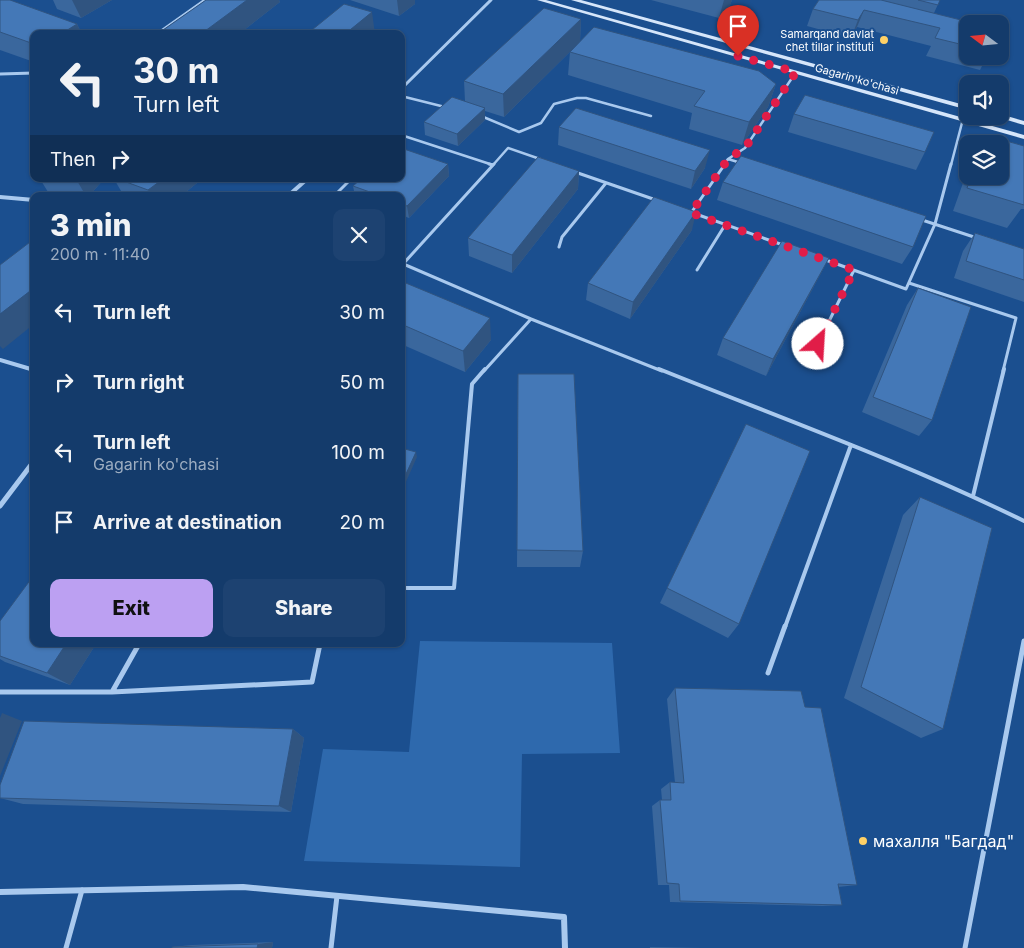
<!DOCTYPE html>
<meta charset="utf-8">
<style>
:root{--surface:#143b6b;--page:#1d4271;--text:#f1f3f6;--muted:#9dadc1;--line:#33557e;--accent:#bca0f2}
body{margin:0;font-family:Inter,sans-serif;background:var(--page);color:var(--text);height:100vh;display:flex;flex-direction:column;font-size:19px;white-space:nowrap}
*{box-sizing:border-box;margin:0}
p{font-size:16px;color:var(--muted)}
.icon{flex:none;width:28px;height:28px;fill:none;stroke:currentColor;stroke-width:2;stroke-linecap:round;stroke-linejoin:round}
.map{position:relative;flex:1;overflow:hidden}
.sheet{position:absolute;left:30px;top:192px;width:375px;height:455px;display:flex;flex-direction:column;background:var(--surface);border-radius:10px;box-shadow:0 1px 4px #0004,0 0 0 1px var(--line)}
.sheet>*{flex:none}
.guide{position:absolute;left:30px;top:30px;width:375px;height:152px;border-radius:10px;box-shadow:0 1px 4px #0004,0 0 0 1px var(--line);background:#143b6b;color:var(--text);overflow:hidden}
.needle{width:32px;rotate:286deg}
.buttons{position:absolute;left:959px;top:15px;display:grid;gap:10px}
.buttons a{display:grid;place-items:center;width:50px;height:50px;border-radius:10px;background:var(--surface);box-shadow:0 1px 4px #0004,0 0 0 1px var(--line);font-size:25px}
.pin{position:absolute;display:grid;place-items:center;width:42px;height:42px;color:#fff;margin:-51px -21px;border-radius:50% 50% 50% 0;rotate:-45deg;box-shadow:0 0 5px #0007}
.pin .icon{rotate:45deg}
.me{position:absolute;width:55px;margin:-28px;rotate:26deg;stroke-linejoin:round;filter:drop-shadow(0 0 4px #0008)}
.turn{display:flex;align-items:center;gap:18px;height:105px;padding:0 20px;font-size:22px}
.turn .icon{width:65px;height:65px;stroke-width:2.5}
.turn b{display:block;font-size:35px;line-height:42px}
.then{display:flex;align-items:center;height:48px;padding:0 20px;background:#0003;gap:10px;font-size:19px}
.round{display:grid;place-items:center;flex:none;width:52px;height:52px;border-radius:10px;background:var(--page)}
.head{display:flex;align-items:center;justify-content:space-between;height:85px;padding:0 20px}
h1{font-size:30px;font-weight:800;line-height:38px}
.cta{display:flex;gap:10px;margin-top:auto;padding:10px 20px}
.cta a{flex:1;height:58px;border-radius:10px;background:var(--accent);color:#111;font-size:20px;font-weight:800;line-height:58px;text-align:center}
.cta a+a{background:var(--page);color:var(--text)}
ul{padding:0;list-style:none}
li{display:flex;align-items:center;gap:15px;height:70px;padding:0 20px}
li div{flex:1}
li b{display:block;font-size:19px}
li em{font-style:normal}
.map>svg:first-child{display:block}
</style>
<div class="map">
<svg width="1024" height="948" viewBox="0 0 1024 948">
<rect width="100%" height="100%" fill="#1b4f8f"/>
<!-- green -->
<path fill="#2e69ad" d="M420 641 612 643 620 753 522 754 520 867 304 861 323 749 409 752Z"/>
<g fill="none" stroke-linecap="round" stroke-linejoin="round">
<!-- lane-far3 -->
<path stroke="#a9c9ee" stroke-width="2.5" d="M401 96 445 107
M481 116 519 132 541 123 554 104 577 98H586L651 116
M401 135 493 165
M728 159 745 148 796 72
M493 165 508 148 540 159
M724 165 728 159 741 163
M951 165 963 119"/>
<!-- lane-far2 -->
<path stroke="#a9c9ee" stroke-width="3" d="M489 164 493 165
M575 172 656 200
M334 196 351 179
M691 213 725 164
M693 213 783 245
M919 219 977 238
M559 247 562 237 606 183
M823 259 906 289 935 224 951 164
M401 263 531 319
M403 264 494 164
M697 270 725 225
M909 283 1016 318 1003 371
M818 344 854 270
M484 371 531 319 662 371"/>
<!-- lane-far1 -->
<path stroke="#a9c9ee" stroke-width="4" d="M659 369C781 418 906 463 1024 521
M973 496 1004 369
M401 588H454L472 384 485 369
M785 627 851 445"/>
<!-- lane -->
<path stroke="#a9c9ee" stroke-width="5" d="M768 673 785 626
M0 692H112L312 682 320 644
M112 692 139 644
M66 948 82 890
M331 948 337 896
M965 948 1024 641"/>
<!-- street-far3 -->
<path stroke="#a9c9ee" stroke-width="3" d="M157 34 205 0
M0 74 34 73
M401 89 491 0"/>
<!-- street-far2 -->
<path stroke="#a9c9ee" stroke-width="4" d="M288 196 307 179
M0 197 34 200
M0 360 34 370"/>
<!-- street-far1 -->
<path stroke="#a9c9ee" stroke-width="5" d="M31 369 34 370
M0 506 34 461"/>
<!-- street -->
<path stroke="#a9c9ee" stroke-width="6" d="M0 892 243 887 564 917 565 948"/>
<!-- secondary -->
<path fill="#d6e6fa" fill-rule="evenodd" d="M537 0H546L1024 135V139Z
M571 0H581L968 106V110Z
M1000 114 1024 121V125L997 117 996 116H1000Z"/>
</g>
<!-- wall -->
<path fill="#3a679d" d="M0 0 77 24 82 34H34V62L0 50Z
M53 0H112L81 18 57 9Z
M206 0H279L280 2 239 34H165L163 30Z
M350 0H415V4L399 16Z
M651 0H732L730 5 719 18Z
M819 0H940L934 13 968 24V56H987L980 70 926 56 931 46 857 27 851 38 807 26 813 9Z
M581 19 580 42 504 117 485 111V120L458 146 425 135 424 122 465 101 464 81Z
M570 52 776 84 768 107 742 145 689 129 692 113 568 75Z
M794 114 925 152 916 170 788 132Z
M559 127 705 168 691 189 558 145Z
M985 135 1024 146V209H1021L1007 228 953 211 968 169V176H1000V144H980Z
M448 164 449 176 409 218 401 215V196H355L353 186Z
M579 171 578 189 512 273 469 256 468 238Z
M40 179H104L89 196H75L48 192Z
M114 179H202L181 196H124Z
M723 182 913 247 902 264 717 200Z
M692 230 630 319 586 300 588 283Z
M975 233 1024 249V302L954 278 963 251Z
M829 258 820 275 766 376 717 355 723 338Z
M401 281 491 340 465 372 401 344Z
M918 288 932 420 919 436 862 412 907 305Z
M518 374 583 551 580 567H517Z
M746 424 739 624 728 638 660 603Z
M920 497 943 729 921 738 844 698 903 515Z
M0 621 34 644H96L70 685 5 662 0 659Z
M675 688 805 707 857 885 838 887 842 905 823 906 670 902 669 885H658L652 806 660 800H662L661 789 670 782 675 783 667 699Z
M293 729 304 738 291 812 23 804 0 798V785Z
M273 942 272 948 172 947 192 945Z
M650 947 702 948H650Z"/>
<!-- shaded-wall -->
<path fill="#305480" d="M72 0H112L81 18Z
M247 0H279L280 2 239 34H201Z
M397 0H415V4L399 16Z
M724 0H732L730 5 719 18Z
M864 10 857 27 851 38 858 20Z
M372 12 375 34H345Z
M581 19 580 42 504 117 503 94Z
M77 24 82 34H61Z
M776 84 768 107 742 145 749 122Z
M485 108V120L458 146 457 134Z
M710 150 705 168 691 189 695 171Z
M448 164 449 176 409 218 407 206Z
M579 171 578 189 512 273V255Z
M76 179H104L89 196H86Z
M163 179H202L181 196H151L148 190Z
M696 212 692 230 630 319 633 302Z
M829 258 820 275 766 376 773 359Z
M34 288V324L3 349 0 346V314Z
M490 318 491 340 465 372 463 351Z
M416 452 417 457 401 493V485Z
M66 644H96L70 685 47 673Z
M2 713 22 721 0 776V718Z
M293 729 304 738 291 812 279 806Z
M273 942 272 948H257L258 944Z"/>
<!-- building -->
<path fill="#4478b7" stroke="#305480" d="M0 0H10L77 24 61 34H34V44L0 32Z
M206 0H247L201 34H174L163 30Z
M819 0H881L977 24H968V46L935 38 940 28 864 10 858 20 813 9Z
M918 0H940L938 5Z
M344 4 372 12 345 34H307Z
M544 8 581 19 503 94 464 81Z
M594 27 759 71 776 84 749 122 694 106 705 91 570 52Z
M805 95 934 132 925 152 794 114Z
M452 97 485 108 457 134 424 122Z
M576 108 710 150 695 171 559 127Z
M985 135 1024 146V205L967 188 971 176H1000V144H982Z
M401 148 448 164 407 206 401 204V196H381L353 186 361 179H401Z
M741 156 926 216 913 247 723 182Z
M538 157 579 171 512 255 468 238Z
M118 179H163L148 190Z
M654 197 696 212 633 302 588 283Z
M975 233 1024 249V280L966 261Z
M34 239V288L0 314V265Z
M782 241 829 258 773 359 723 338Z
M401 281 490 318 463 351 401 324Z
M918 288 971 307 932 420 873 397Z
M518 374H574L583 551 517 550Z
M746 424 810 451 739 624 667 588Z
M401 448 416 452 401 485Z
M920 497 992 528 943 729 861 687Z
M34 575V644H66L47 673 0 656V621Z
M675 688 801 691 805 707 821 708 857 885 838 884 842 905 680 901 679 884 667 883 660 800H671L670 782 684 783Z
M24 721 293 729 279 806 0 798V785Z
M258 944 257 948H172V947Z"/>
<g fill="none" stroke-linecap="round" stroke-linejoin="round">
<!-- route -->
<path stroke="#e11d48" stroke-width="9" stroke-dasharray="0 16.2" d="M738 56 796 72 745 148 728 159 691 213 854 270 818 344"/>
</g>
<!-- markers -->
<g fill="#ffd166" stroke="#1b4f8f" stroke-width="2">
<circle cx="884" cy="40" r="5"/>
<circle cx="863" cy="841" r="5"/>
</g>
<g text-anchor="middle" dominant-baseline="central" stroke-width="4" stroke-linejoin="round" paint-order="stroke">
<!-- far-poi labels -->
<g font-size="11" fill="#fff" stroke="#1b4f8f" text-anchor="end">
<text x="874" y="34">Samarqand davlat<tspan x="874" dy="13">chet tillar instituti</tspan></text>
</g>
<!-- far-street labels -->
<g font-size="11" fill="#fff" stroke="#1b4f8f">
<text transform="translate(857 79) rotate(16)">Gagarin ko'chasi</text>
</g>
<!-- near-poi labels -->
<g font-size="16" fill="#fff" stroke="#1b4f8f" text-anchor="start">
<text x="873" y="841">махалля "Багдад"</text>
</g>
</g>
</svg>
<div class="buttons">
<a><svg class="needle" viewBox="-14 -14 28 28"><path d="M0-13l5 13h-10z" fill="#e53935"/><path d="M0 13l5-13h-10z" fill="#9dadc1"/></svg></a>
<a><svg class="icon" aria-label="sound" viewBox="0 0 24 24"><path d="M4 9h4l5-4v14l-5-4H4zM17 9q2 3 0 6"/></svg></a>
<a><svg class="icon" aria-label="layers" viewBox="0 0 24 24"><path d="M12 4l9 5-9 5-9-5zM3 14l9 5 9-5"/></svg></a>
</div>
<div class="pin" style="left:738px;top:56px;background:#d93025"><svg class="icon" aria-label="arrive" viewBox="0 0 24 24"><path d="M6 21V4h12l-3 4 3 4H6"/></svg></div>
<svg class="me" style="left:818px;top:344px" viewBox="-20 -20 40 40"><circle r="19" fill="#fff"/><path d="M0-13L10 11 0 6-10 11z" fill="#e11d48"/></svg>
<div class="guide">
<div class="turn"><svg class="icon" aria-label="left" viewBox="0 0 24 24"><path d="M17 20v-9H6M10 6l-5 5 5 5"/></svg><div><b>30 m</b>Turn left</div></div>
<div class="then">Then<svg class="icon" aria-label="right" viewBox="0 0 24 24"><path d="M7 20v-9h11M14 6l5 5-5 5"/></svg></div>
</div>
<section class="sheet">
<div class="head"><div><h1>3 min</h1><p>200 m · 11:40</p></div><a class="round"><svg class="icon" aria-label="close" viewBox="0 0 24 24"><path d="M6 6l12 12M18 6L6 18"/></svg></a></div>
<ul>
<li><svg class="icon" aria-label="left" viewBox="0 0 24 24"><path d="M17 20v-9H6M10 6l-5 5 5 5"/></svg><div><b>Turn left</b></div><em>30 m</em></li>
<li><svg class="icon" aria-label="right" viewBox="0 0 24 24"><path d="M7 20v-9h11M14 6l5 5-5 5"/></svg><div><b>Turn right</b></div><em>50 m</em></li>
<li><svg class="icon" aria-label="left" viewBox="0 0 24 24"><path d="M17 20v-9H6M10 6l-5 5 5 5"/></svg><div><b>Turn left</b><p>Gagarin ko'chasi</p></div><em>100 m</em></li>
<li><svg class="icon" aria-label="arrive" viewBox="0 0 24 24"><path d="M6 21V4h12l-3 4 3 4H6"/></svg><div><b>Arrive at destination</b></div><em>20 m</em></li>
</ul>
<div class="cta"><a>Exit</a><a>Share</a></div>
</section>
</div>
